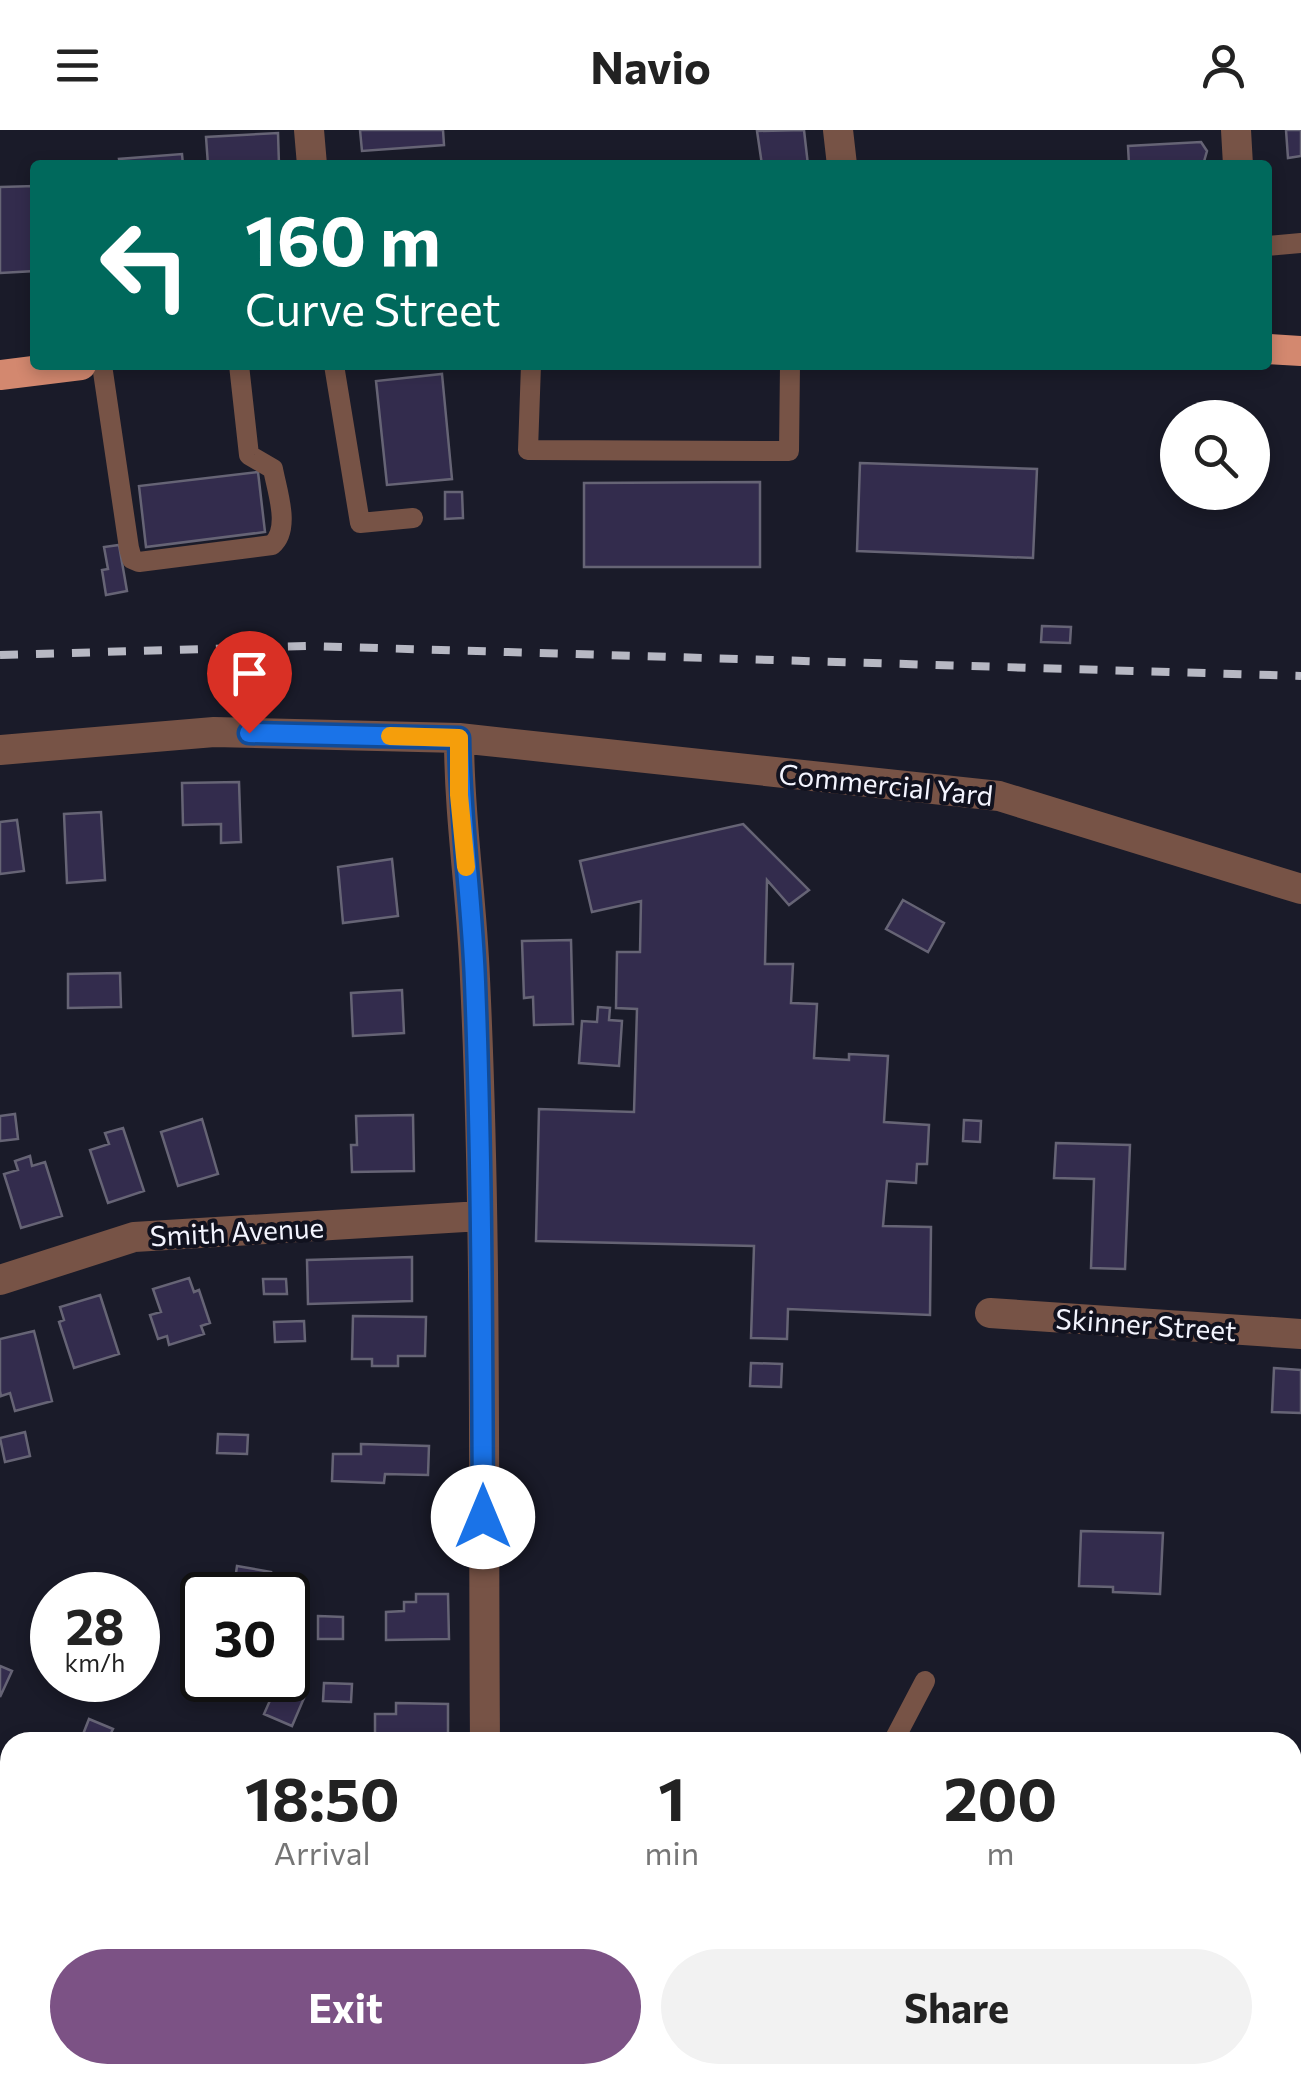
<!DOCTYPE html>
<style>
:root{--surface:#fff;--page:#f2f2f2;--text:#222;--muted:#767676;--accent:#7c5285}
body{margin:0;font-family:Commissioner,sans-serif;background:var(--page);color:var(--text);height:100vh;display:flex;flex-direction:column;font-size:38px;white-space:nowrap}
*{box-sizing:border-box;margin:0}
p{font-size:32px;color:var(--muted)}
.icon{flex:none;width:55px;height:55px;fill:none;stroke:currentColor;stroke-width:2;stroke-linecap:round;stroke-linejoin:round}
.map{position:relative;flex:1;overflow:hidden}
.details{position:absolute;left:0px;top:1602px;width:1302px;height:352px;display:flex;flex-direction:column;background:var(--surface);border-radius:30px 30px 0 0;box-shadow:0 5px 15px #0003}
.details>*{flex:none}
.guide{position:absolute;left:30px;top:30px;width:1242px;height:210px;border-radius:10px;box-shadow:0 5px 15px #0003;background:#00695c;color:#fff;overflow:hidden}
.tools{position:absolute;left:1160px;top:270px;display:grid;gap:20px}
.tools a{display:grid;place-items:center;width:110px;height:110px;border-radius:50%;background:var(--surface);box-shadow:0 5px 15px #0003;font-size:50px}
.speed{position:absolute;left:30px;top:1442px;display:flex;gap:20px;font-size:50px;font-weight:700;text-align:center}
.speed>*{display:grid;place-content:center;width:130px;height:130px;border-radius:50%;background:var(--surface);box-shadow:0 5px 15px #0003;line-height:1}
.speed small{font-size:25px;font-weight:400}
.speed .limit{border:5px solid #111;border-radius:15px;background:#fff;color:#111}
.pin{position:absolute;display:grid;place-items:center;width:85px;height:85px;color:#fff;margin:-102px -42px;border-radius:50% 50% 50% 0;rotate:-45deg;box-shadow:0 0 10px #0007}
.pin .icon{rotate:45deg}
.me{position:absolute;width:110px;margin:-55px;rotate:0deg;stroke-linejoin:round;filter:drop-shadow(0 0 8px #0008)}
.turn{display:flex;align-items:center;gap:35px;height:210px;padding:0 50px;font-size:45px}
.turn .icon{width:130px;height:130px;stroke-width:2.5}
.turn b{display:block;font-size:70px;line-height:85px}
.eta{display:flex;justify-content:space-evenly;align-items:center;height:170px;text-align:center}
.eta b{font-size:60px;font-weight:700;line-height:70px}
.primary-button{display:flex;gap:20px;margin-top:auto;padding:20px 50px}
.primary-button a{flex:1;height:115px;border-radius:60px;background:var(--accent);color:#fff;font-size:40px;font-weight:700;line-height:115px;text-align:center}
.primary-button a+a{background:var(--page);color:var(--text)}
header{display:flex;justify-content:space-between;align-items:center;height:130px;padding:0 50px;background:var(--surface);font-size:45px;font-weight:700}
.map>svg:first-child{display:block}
</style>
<header><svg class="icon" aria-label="menu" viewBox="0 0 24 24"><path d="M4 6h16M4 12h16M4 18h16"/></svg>Navio<svg class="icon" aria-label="person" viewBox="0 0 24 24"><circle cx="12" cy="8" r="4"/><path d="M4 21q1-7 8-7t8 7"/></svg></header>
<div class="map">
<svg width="1301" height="1953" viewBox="0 0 1301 1953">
<rect width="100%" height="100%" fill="#1a1b29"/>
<!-- building -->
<path fill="#332c4d" stroke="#666475" stroke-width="2.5" d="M360 0H443L444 15 362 21Z
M804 0 808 35H762L757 1Z
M1286 0H1301V26L1288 28Z
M278 3 279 35H208L206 7Z
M1201 12 1207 21 1203 35H1129L1128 16Z
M182 24 183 35H120L119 29Z
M35 56V141L0 143V57Z
M442 244 452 349 387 355 376 251Z
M860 333 1037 339 1033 428 857 421Z
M258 342 265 402 146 417 139 356Z
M760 352V437H584V353Z
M445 362H462L463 388 445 389Z
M119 415 127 461 106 465 102 440 108 439 104 417Z
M1042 496 1071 497 1070 513 1041 512Z
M239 652 241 712 221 713V694L183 695 182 653Z
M101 682 105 750 67 753 64 684Z
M17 690 24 741 0 744V692Z
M743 694 809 760 789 775 767 750 765 834H793L791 873 817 874 814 928 849 930V924L888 926 884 992 929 995 927 1034H917L916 1053 887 1051 883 1096 931 1097 930 1185 788 1179 787 1209 751 1208 754 1116 536 1111 539 979 634 982 637 879 616 878 617 822H640L641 771 592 782 580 731Z
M392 729 398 786 343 793 338 737Z
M903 770 944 793 928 822 886 799Z
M571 810 573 894 534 895 533 867 524 868 522 811Z
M120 843 121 877 68 878V844Z
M402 860 404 903 353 906 351 863Z
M598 877 610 878 609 890 622 891 619 936 579 933 582 891 597 892Z
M15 984 18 1009 0 1011V986Z
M413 985 414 1041 352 1042 351 1015H357L356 986Z
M202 989 218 1044 178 1056 161 1002Z
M964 990 981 991 980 1012 963 1011Z
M123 998 144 1061 108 1073 90 1020 109 1014 105 1003Z
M1056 1013 1130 1015 1125 1139 1091 1138 1094 1049 1054 1048Z
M30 1026 32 1036 45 1032 62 1086 21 1098 4 1044 18 1040 15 1031Z
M412 1127V1171L308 1174 307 1130Z
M189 1148 194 1162 199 1160 210 1193 201 1196 204 1204 169 1215 167 1206 158 1209 150 1185 161 1182 153 1159Z
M263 1149H286L287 1164H264Z
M100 1165 119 1224 74 1238 59 1192 64 1190 60 1177Z
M353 1186 426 1187 425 1226H398V1236H372V1229H352Z
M304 1191 305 1211 275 1212 274 1192Z
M34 1201 52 1271 15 1281 10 1263 1 1266 0 1261V1209Z
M751 1233 782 1234 781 1257 750 1256Z
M1274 1238 1301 1240V1283L1272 1282Z
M25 1302 30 1326 5 1332 0 1308Z
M218 1304 248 1305 247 1324 217 1323Z
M361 1314 429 1316 428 1345 385 1344 384 1353 332 1351 333 1324H361Z
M1081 1401 1163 1403 1160 1464 1113 1462V1457L1079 1456Z
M237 1436 271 1442 268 1463 277 1465H226L228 1456 234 1457Z
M416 1464H448L449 1509 386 1510V1482L404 1481V1472H416Z
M318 1486 343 1487V1509H318Z
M154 1494V1528H138V1495Z
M0 1536 12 1541 0 1567Z
M279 1550 307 1561 292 1596 264 1584Z
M324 1553 352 1554 351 1572 323 1571Z
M396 1573 448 1574V1607L375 1606V1584H396Z
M89 1589 113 1599 108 1609 118 1612H80Z
M486 1945H547L548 1946 545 1953H483Z"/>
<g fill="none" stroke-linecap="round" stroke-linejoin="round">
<!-- lane -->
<path stroke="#775346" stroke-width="20" d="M1268 116 1301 113
M102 235 129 418 132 429 139 432 272 415C291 399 277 361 273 339L249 325 239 235
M334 235 360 393 413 388
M531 235 528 320 789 321 790 235
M893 1612 925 1551
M0 1795 10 1781"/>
<!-- street -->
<path stroke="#775346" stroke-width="30" d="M309 0 312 35
M838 0 842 35
M1236 0 1238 35
M459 608C459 689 472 768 475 849 487 1103 483 1358 485 1612
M0 620 214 602 459 608 999 666 1301 759
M0 1150 134 1107 481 1086
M990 1183 1301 1204"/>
<!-- secondary -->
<path stroke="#ab715d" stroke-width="30" d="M0 1661 10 1665
M688 1945 707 1953"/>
<!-- primary -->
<path stroke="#d3886f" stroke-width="30" d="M1268 219 1301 221
M0 245 81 235"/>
<!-- rail -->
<path stroke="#b7b8c3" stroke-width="8" stroke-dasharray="18 18" stroke-linecap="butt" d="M0 525 309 516 1301 546"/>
</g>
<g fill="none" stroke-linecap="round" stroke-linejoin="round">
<defs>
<path id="route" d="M249 603 459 608C460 690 472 770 475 852 482 1030 482 1209 483 1387"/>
</defs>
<!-- route casing -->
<use href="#route" stroke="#114b97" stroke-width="25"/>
<!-- route -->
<use href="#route" stroke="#1a73e8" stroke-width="18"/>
<!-- slow -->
<path stroke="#f59e0b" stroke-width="18" d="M390 606 459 608V665L466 737"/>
</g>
<g text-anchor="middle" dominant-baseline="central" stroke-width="8" stroke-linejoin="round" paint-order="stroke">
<!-- street labels -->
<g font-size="28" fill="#f3f4fe" stroke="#11121f">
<text transform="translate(886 654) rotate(6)">Commercial Yard</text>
<text transform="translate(237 1101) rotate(-3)">Smith Avenue</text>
<text transform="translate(1146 1194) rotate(4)">Skinner Street</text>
</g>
</g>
</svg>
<div class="tools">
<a><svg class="icon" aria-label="search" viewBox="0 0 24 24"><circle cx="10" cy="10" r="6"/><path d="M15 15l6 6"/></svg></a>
</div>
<div class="speed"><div>28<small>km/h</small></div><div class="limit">30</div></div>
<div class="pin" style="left:249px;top:603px;background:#d93025"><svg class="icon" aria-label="arrive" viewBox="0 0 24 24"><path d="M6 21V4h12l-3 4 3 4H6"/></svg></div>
<svg class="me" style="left:483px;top:1387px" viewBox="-20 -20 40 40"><circle r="19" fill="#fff"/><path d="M0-13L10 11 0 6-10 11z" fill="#1a73e8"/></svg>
<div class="guide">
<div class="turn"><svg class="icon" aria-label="left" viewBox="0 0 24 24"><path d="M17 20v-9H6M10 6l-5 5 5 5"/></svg><div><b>160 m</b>Curve Street</div></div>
</div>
<section class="details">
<div class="eta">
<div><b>18:50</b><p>Arrival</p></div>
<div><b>1</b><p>min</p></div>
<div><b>200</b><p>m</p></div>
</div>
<div class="primary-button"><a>Exit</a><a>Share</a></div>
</section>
</div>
